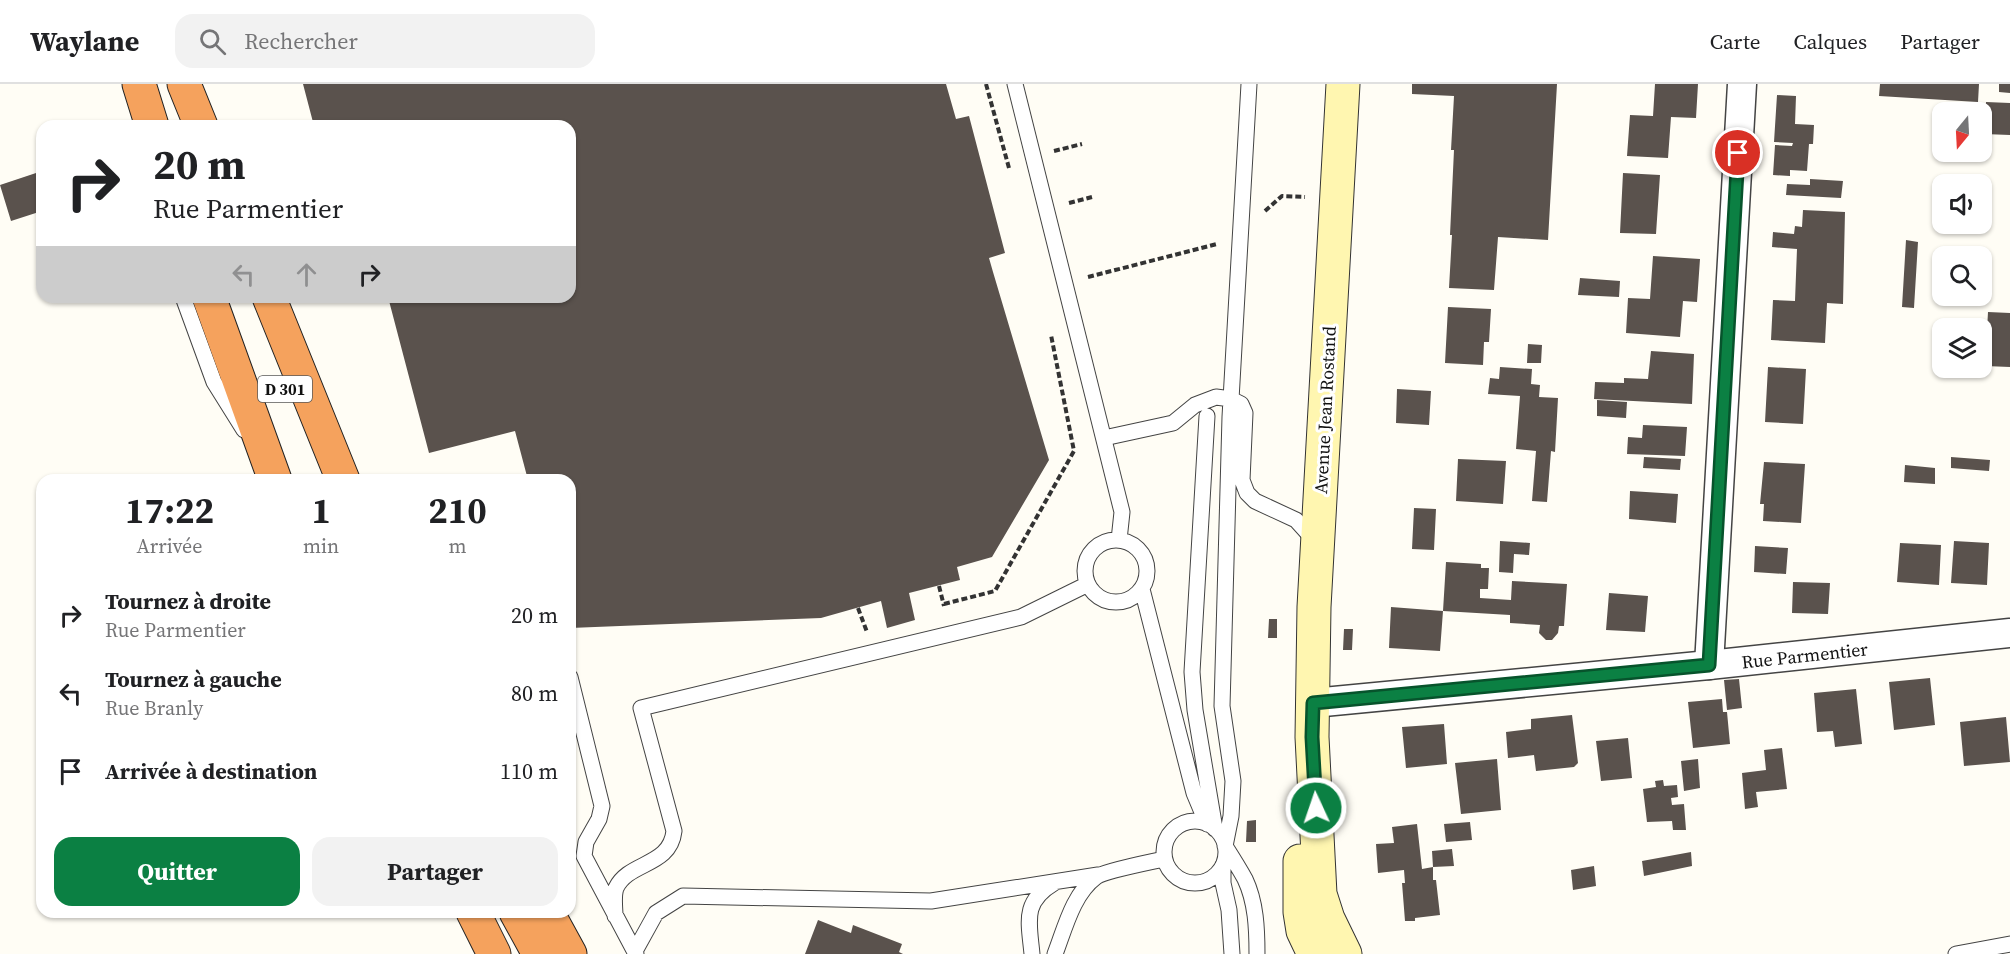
<!DOCTYPE html>
<html lang="fr">
<meta charset="utf-8">
<style>
:root{--surface:#fff;--page:#f2f2f2;--text:#202124;--muted:#757577;--line:#e0e0e0;--accent:#0b8043}
body{margin:0;font-family:"Source Serif 4",serif;background:var(--page);color:var(--text);height:100vh;display:flex;flex-direction:column;font-size:22px;white-space:nowrap}
*{box-sizing:border-box;margin:0}
p{font-size:20px;color:var(--muted)}
.icon{flex:none;width:33px;height:33px;fill:none;stroke:currentColor;stroke-width:2;stroke-linecap:round;stroke-linejoin:round}
.map{position:relative;flex:1;overflow:hidden}
.panel{position:absolute;left:36px;top:390px;width:540px;height:444px;display:flex;flex-direction:column;background:var(--surface);border-radius:18px;box-shadow:0 2px 4px #0004}
.panel>*{flex:none}
.top-card{position:absolute;left:36px;top:36px;width:540px;height:183px;border-radius:18px;box-shadow:0 2px 4px #0004;background:#fff;color:var(--text);overflow:hidden}
.needle{width:39px;rotate:198deg}
.fabs{position:absolute;left:1932px;top:18px;display:grid;gap:12px}
.fabs a{display:grid;place-items:center;width:60px;height:60px;border-radius:12px;background:var(--surface);box-shadow:0 2px 4px #0004;font-size:30px}
.pin{position:absolute;display:grid;place-items:center;width:51px;height:51px;color:#fff;margin:-26px;border:3px solid #fff;border-radius:50%;box-shadow:0 2px 6px #0007}
.me{position:absolute;width:66px;margin:-33px;rotate:357deg;stroke-linejoin:round;filter:drop-shadow(0 0 4px #0008)}
.turn{display:flex;align-items:center;gap:21px;height:126px;padding:0 18px;font-size:27px}
.turn .icon{width:78px;height:78px;stroke-width:2.5}
.turn b{display:block;font-size:42px;line-height:51px}
.lanes{display:flex;align-items:center;height:57px;padding:0 18px;background:#0003;justify-content:center;gap:30px;direction:ltr}
.lanes .off{opacity:.35}
.eta{display:flex;justify-content:space-evenly;align-items:center;height:102px;text-align:center}
.eta b{font-size:36px;font-weight:700;line-height:42px}
.button{display:flex;gap:12px;margin-top:auto;padding:12px 18px}
.button a{flex:1;height:69px;border-radius:18px;background:var(--accent);color:#fff;font-size:24px;font-weight:700;line-height:69px;text-align:center}
.button a+a{background:var(--page);color:var(--text)}
ul{padding:0;list-style:none}
li{display:flex;align-items:center;gap:18px;height:78px;padding:0 18px}
li div{flex:1}
li b{display:block;font-size:22px}
li em{font-style:normal}
header{display:flex;align-items:center;gap:36px;box-sizing:border-box;height:84px;padding:0 30px;background:var(--surface);border-bottom:2px solid var(--line)}
header strong{font-size:28px}
nav{display:flex;gap:33px;margin-inline-start:auto;font-size:21px}
.search{width:420px;height:54px;background:var(--page);display:flex;align-items:center;gap:15px;box-sizing:border-box;padding:0 21px;border-radius:18px;color:var(--muted);font-size:22px}
.map>svg:first-child{display:block}
</style>
<header>
<strong>Waylane</strong>
<div class="search"><svg class="icon" aria-label="search" viewBox="0 0 24 24"><circle cx="10" cy="10" r="6"/><path d="M15 15l6 6"/></svg>Rechercher</div>
<nav><a>Carte</a><a>Calques</a><a>Partager</a></nav>
</header>
<div class="map">
<svg width="2010" height="870" viewBox="0 0 2010 870">
<rect width="100%" height="100%" fill="#fffdf5"/>
<!-- building -->
<path fill="#5a524d" d="M303 0H946L956 35 969 32 1005 169 989 174 993 188 1049 376 992 473 957 483 960 496 909 509 915 536 887 544 881 517 821 534 570 544V396H528L515 347 429 369 388 213H570V42H314Z
M1412 0H1557L1548 156 1498 153 1494 206 1449 204 1452 151H1450L1454 66H1451L1454 12 1412 10Z
M1655 0H1698L1696 34 1671 33 1668 74 1627 72 1630 31 1653 32Z
M1880 0H1979L1978 18 1879 12Z
M1999 0H2010V9L1999 8Z
M1777 11 1796 12 1795 40 1814 41 1813 60H1809L1807 87 1790 86V92L1773 91 1775 61 1792 62 1793 59 1774 58Z
M1986 18 2010 19V51L1984 50Z
M42 87V127L11 137 0 101Z
M1623 89 1660 91 1656 150 1620 149Z
M1810 95 1843 97 1841 114 1786 111 1787 100 1810 101Z
M1803 126 1845 128 1843 220 1827 219 1825 259 1771 256 1773 216 1795 217 1797 165 1772 163 1773 148 1794 150 1795 142 1802 143Z
M1906 156 1918 158 1914 224 1902 223Z
M1653 172 1700 175 1697 218 1683 217 1680 253 1626 249 1628 214 1650 215Z
M1580 194 1620 197 1619 213 1578 211Z
M1448 223 1491 225 1489 258H1484L1483 281 1445 279Z
M1988 228 2010 229V283L1985 282Z
M1528 260 1542 261 1541 279H1527Z
M1651 267 1694 270 1692 320 1594 315 1595 298 1624 299V294L1648 295Z
M1500 283 1532 285 1531 300 1540 301 1539 313 1558 314 1555 368 1551 367 1547 418 1532 417 1536 367 1516 365 1520 312 1488 310 1490 294 1499 295Z
M1768 283 1806 285 1803 340 1765 338Z
M1397 305 1431 307 1429 341 1396 339Z
M1597 316 1627 318 1626 334 1597 332Z
M1643 341 1687 343 1685 372 1627 370 1628 353 1642 354Z
M1644 373 1681 375 1680 386 1643 384Z
M1951 373 1990 376 1989 387 1951 384Z
M1458 375 1506 377 1503 420 1456 417Z
M1764 378 1805 380 1801 439 1763 437 1764 420H1760Z
M1905 381 1935 384V400L1904 398Z
M1630 407 1678 410 1676 439 1629 435Z
M1414 424 1436 425 1434 466 1412 465Z
M1500 457 1530 459 1529 471 1514 470 1513 489 1499 488Z
M1954 457 1989 459 1987 501 1951 499Z
M1900 459 1941 461 1939 501 1897 498Z
M1755 462 1788 464 1786 490 1754 488Z
M1446 478 1481 480V484H1489L1488 505H1480V514L1511 516 1512 497 1567 500 1564 542H1559L1558 549 1552 556H1546L1539 549 1540 541 1510 539V531L1443 527Z
M1793 498 1830 499 1828 530 1792 529Z
M1609 509 1648 512 1645 548 1606 546Z
M1391 523 1443 527 1440 567 1389 564Z
M1269 535H1277V554H1268Z
M1344 545H1353L1352 566H1343Z
M1930 594 1935 641 1894 646 1889 598Z
M1739 595 1742 624 1727 626 1724 596Z
M1856 605 1862 660 1835 663 1833 647 1817 648 1814 609Z
M1722 615 1723 628H1727L1730 660 1693 664 1688 618Z
M1572 631 1578 679 1574 683 1536 687 1534 671 1508 674 1506 648 1531 645V635Z
M2006 633 2010 678 1964 682 1960 638Z
M1444 640 1447 680 1406 684 1402 643Z
M1628 654 1632 694 1601 697 1596 657Z
M1782 664 1787 705 1756 708 1758 723 1745 725 1742 689 1766 686 1764 666Z
M1497 675 1501 726 1461 730 1455 679Z
M1698 675 1700 704 1684 707 1681 677Z
M1663 696 1664 702 1677 701 1678 713 1671 714 1672 721 1684 720 1686 746H1673L1672 737 1647 738 1643 705 1656 703 1655 697Z
M1256 736V758H1246L1247 737Z
M1470 738 1472 756 1446 758 1444 740Z
M1417 740 1422 785 1433 783V796H1436L1440 831 1415 834V837H1405L1402 799H1405L1404 786 1378 789 1376 760 1394 759 1392 743Z
M1452 765 1454 782 1433 783 1432 767Z
M1691 768 1692 782 1644 792 1642 777Z
M1594 782 1596 802 1573 806 1571 786Z
M818 836 851 849 853 841 902 860 899 868 903 870H805Z"/>
<g fill="none" stroke-linecap="round" stroke-linejoin="round">
<defs>
<path id="lane" d="M1015 0 1122 428 1119 456
M1249 0 1230 333 1222 622 1233 697 1231 732 1225 762C1232 773 1239 784 1245 795 1256 818 1257 845 1257 870
M183 213 214 298 244 346
M1207 332 1192 588 1195 626 1215 745
M1104 354 1173 339 1195 321 1216 313 1231 315 1241 320 1245 329 1242 396 1247 409 1255 417 1296 436 1315 457
M1085 487a31 31 0 1 1 62 0a31 31 0 1 1-62 0Z
M1142 505 1194 709 1207 740
M570 593 602 722 599 735 586 758 584 772 636 870
M1164 768a31 31 0 1 1 62 0a31 31 0 1 1-62 0Z
M1223 781V799L1229 826 1232 870
M615 832C615 824 613 812 616 804 629 777 670 783 674 747L641 624 1021 533 1088 500
M635 867 656 829 683 812 931 817 1098 791
M1032 870C1029 838 1022 818 1054 799
M1055 870C1065 844 1073 810 1096 793 1104 787 1151 778 1164 775
M1956 870 2010 860"/>
<g id="street">
<path d="M1709 581 1742 0"/>
<path id="s1" d="M1313 619 1709 581 2010 549"/>
</g>
<path id="secondary" d="M1343 0 1314 523 1312 653 1320 810 1328 835 1345 870
M1300 777V828L1303 847 1314 870"/>
<path id="highway" d="M139 0 152 42
M184 0 201 42
M209 213 275 396
M269 213 343 396
M473 828 494 870
M516 828 539 870
M547 828 570 870"/>
</defs>
<!-- lane casing -->
<use href="#lane" stroke="#444" stroke-width="17"/>
<!-- street casing -->
<use href="#street" stroke="#444" stroke-width="31"/>
<!-- secondary casing -->
<use href="#secondary" stroke="#333" stroke-width="35"/>
<!-- highway casing -->
<use href="#highway" stroke="#222" stroke-width="35"/>
<!-- path -->
<path stroke="#333" stroke-width="4" stroke-dasharray="6 3" stroke-linecap="butt" d="M986 0 1009 84
M1054 67 1082 60
M1069 119 1092 113
M1265 127 1282 112 1305 113
M1088 193 1217 160
M939 502 944 522
M944 520 995 507 1074 367 1051 251
M858 524 867 548"/>
<!-- lane -->
<use href="#lane" stroke="#fff" stroke-width="15"/>
<!-- street -->
<use href="#street" stroke="#fff" stroke-width="28"/>
<!-- secondary -->
<use href="#secondary" stroke="#fff6b0" stroke-width="33"/>
<!-- highway -->
<use href="#highway" stroke="#f5a25d" stroke-width="33"/>
</g>
<g fill="none" stroke-linecap="round" stroke-linejoin="round">
<defs>
<path id="route" d="M1316 724 1312 653 1313 619 1709 581 1738 69"/>
</defs>
<!-- route casing -->
<use href="#route" stroke="#07532c" stroke-width="15"/>
<!-- route -->
<use href="#route" stroke="#0b8043" stroke-width="10"/>
</g>
<g text-anchor="middle" dominant-baseline="central" stroke-width="6" stroke-linejoin="round" paint-order="stroke">
<!-- shield labels -->
<rect fill="#fff" stroke="#585858" stroke-width="1.5" x="258" y="292" width="54" height="26" rx="4.5"/>
<g font-size="16" font-weight="bold" fill="#111">
<text x="285" y="305">D 301</text>
</g>
<!-- street labels -->
<g font-size="18" fill="#111" stroke="#fff">
<text transform="translate(1325 326) rotate(-87)">Avenue Jean Rostand</text>
<text stroke="none"><textPath href="#s1" startOffset="494">Rue Parmentier</textPath></text>
</g>
</g>
</svg>
<div class="fabs">
<a><svg class="needle" viewBox="-14 -14 28 28"><path d="M0-13l5 13h-10z" fill="#e53935"/><path d="M0 13l5-13h-10z" fill="#757577"/></svg></a>
<a><svg class="icon" aria-label="sound" viewBox="0 0 24 24"><path d="M4 9h4l5-4v14l-5-4H4zM17 9q2 3 0 6"/></svg></a>
<a><svg class="icon" aria-label="search" viewBox="0 0 24 24"><circle cx="10" cy="10" r="6"/><path d="M15 15l6 6"/></svg></a>
<a><svg class="icon" aria-label="layers" viewBox="0 0 24 24"><path d="M12 4l9 5-9 5-9-5zM3 14l9 5 9-5"/></svg></a>
</div>
<div class="pin" style="left:1738px;top:69px;background:#d93025"><svg class="icon" aria-label="arrive" viewBox="0 0 24 24"><path d="M6 21V4h12l-3 4 3 4H6"/></svg></div>
<svg class="me" style="left:1316px;top:724px" viewBox="-20 -20 40 40"><circle r="17" fill="#0b8043" stroke="#fff" stroke-width="3"/><path d="M0-11L8 9 0 5-8 9z" fill="#fff"/></svg>
<div class="top-card">
<div class="turn"><svg class="icon" aria-label="right" viewBox="0 0 24 24"><path d="M7 20v-9h11M14 6l5 5-5 5"/></svg><div><b>20 m</b>Rue Parmentier</div></div>
<div class="lanes"><svg class="icon off" aria-label="left" viewBox="0 0 24 24"><path d="M17 20v-9H6M10 6l-5 5 5 5"/></svg><svg class="icon off" aria-label="ahead" viewBox="0 0 24 24"><path d="M12 20V5M6 11l6-6 6 6"/></svg><svg class="icon" aria-label="right" viewBox="0 0 24 24"><path d="M7 20v-9h11M14 6l5 5-5 5"/></svg></div>
</div>
<section class="panel">
<div class="eta">
<div><b>17:22</b><p>Arrivée</p></div>
<div><b>1</b><p>min</p></div>
<div><b>210</b><p>m</p></div>
</div>
<ul>
<li><svg class="icon" aria-label="right" viewBox="0 0 24 24"><path d="M7 20v-9h11M14 6l5 5-5 5"/></svg><div><b>Tournez à droite</b><p>Rue Parmentier</p></div><em>20 m</em></li>
<li><svg class="icon" aria-label="left" viewBox="0 0 24 24"><path d="M17 20v-9H6M10 6l-5 5 5 5"/></svg><div><b>Tournez à gauche</b><p>Rue Branly</p></div><em>80 m</em></li>
<li><svg class="icon" aria-label="arrive" viewBox="0 0 24 24"><path d="M6 21V4h12l-3 4 3 4H6"/></svg><div><b>Arrivée à destination</b></div><em>110 m</em></li>
</ul>
<div class="button"><a>Quitter</a><a>Partager</a></div>
</section>
</div>
